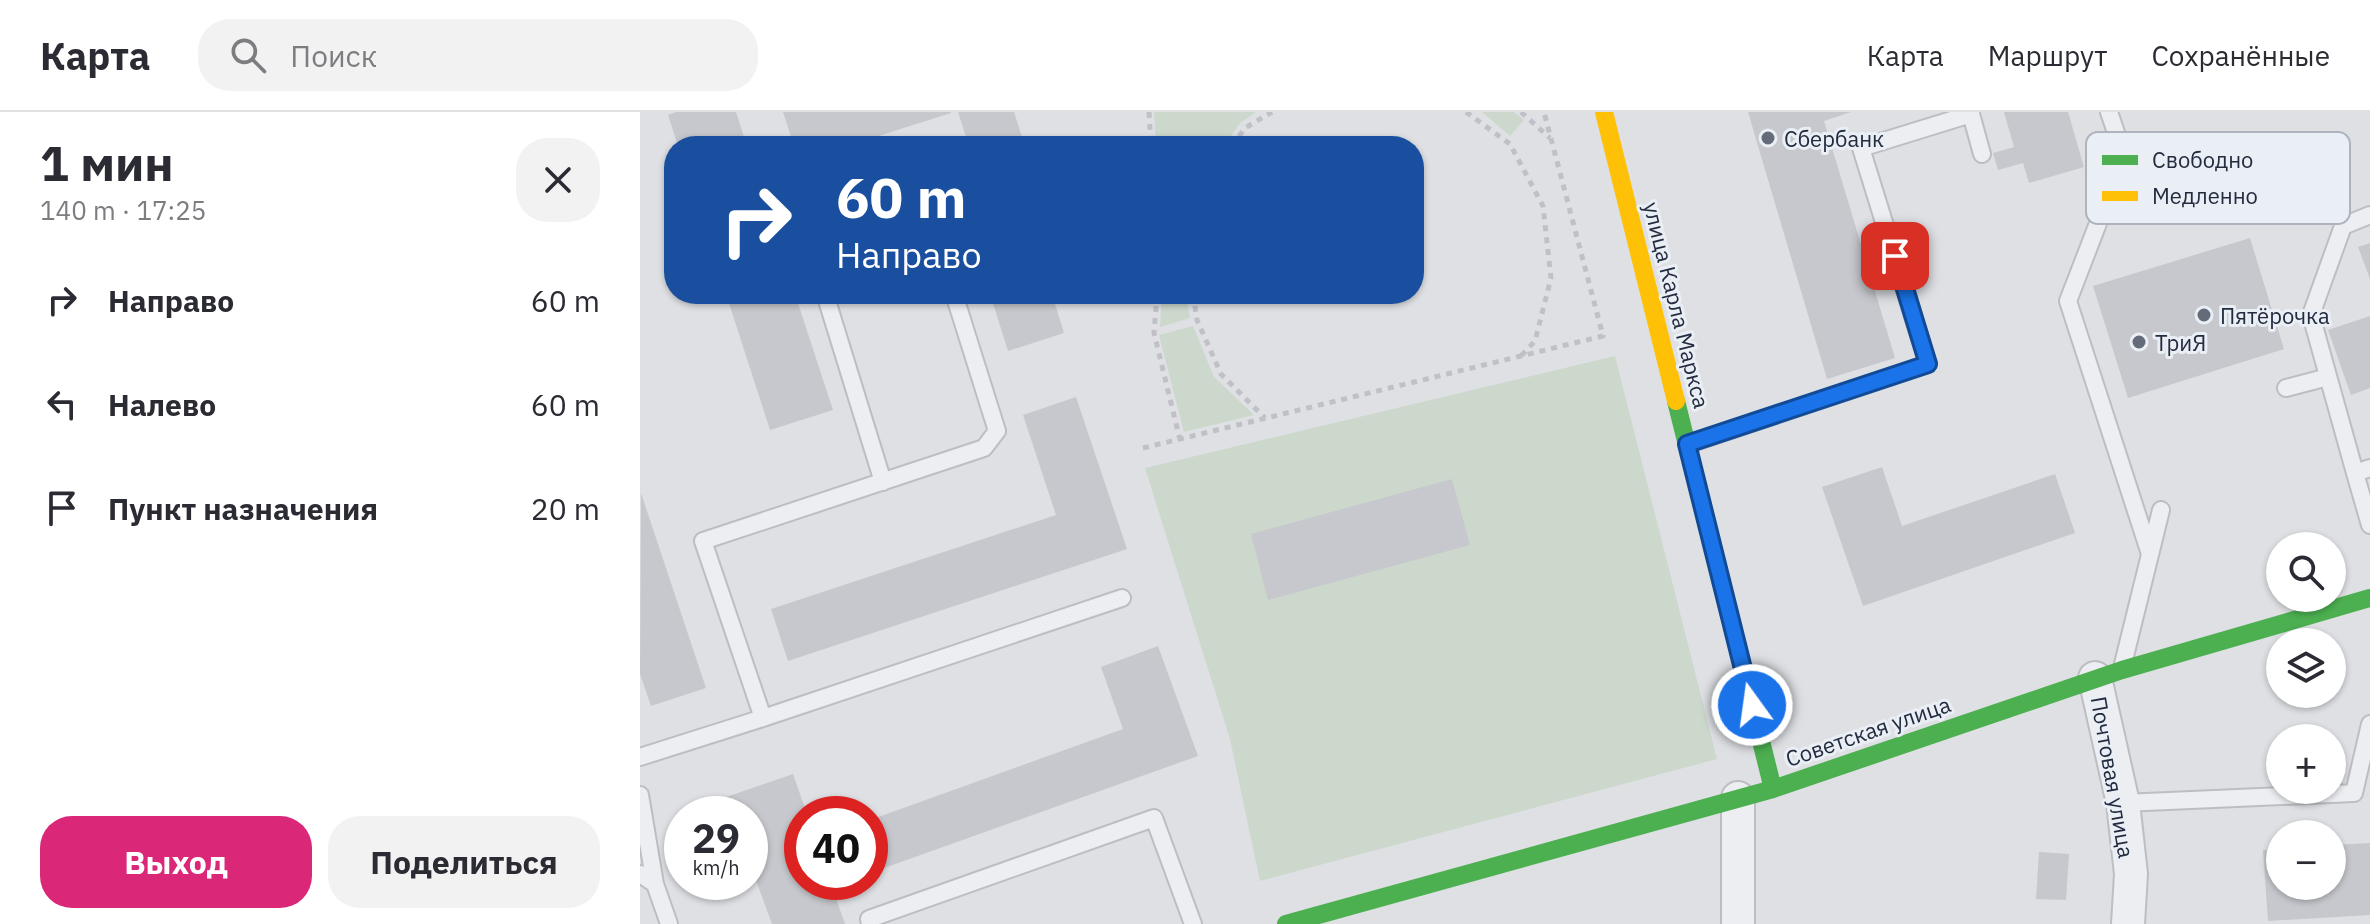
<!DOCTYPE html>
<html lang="ru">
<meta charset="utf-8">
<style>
:root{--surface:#fff;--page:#f2f2f3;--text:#2b2b33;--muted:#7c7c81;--line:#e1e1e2;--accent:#db2777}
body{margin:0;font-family:"IBM Plex Sans",sans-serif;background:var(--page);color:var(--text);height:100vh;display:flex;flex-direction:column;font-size:30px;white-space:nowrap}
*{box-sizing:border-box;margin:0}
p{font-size:26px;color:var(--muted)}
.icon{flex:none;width:44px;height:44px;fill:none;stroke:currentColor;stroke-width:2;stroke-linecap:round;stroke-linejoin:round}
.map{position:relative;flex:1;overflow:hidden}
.sheet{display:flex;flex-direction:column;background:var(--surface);width:640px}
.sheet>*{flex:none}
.top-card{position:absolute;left:24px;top:24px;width:760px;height:168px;border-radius:32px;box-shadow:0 2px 6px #0004;background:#1a4fa0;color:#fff;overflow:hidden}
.buttons{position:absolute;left:1626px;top:420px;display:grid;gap:16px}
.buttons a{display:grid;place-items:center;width:80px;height:80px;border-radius:50%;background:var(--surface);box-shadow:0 2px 6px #0004;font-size:40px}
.speed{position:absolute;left:24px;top:684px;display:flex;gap:16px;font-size:40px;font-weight:700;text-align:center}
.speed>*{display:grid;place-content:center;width:104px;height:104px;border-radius:50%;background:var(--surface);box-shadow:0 2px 6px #0004;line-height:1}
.speed small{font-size:20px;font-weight:400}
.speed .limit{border:12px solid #d22;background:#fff;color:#111}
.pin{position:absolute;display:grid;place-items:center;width:68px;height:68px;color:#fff;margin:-34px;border-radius:16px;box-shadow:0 4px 12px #0006}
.me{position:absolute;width:88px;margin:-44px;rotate:346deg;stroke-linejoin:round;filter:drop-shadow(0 0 6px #0008)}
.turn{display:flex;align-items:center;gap:28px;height:168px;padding:0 40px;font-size:36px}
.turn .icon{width:104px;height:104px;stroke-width:2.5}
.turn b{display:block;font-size:56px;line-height:68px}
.round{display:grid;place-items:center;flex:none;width:84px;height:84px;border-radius:32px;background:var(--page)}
.overview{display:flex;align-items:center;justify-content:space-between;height:136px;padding:0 40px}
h1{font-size:48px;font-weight:700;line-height:60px}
.cta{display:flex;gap:16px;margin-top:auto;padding:16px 40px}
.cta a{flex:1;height:92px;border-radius:32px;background:var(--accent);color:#fff;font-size:32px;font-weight:700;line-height:92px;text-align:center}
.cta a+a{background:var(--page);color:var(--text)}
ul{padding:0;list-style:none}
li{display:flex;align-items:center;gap:24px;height:104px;padding:0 40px}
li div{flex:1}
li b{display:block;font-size:30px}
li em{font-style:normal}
header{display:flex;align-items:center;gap:48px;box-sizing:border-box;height:112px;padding:0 40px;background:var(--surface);border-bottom:2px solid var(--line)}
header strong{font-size:38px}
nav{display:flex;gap:44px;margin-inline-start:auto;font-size:28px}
.search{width:560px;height:72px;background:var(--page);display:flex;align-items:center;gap:20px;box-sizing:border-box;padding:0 28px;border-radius:32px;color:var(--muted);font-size:30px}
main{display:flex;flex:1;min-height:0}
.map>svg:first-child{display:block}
</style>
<header>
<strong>Карта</strong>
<div class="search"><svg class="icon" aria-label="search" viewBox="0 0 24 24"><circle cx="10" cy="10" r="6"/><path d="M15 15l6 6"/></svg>Поиск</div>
<nav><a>Карта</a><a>Маршрут</a><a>Сохранённые</a></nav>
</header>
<main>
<section class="sheet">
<div class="overview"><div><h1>1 мин</h1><p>140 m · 17:25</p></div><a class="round"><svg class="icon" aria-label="close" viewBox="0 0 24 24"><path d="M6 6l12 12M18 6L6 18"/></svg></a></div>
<ul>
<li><svg class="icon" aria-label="right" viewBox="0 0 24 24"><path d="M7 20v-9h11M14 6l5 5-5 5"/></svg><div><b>Направо</b></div><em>60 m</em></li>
<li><svg class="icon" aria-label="left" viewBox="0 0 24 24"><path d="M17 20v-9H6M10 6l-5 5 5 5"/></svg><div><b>Налево</b></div><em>60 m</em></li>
<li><svg class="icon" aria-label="arrive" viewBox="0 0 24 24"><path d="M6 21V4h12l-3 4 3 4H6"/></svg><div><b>Пункт назначения</b></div><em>20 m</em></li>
</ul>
<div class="cta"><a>Выход</a><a>Поделиться</a></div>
</section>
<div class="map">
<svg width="1730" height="812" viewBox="0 0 1730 812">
<rect width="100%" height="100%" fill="#dee0e4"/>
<!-- green -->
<path fill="#cdd8cd" d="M514 0H614L615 1 600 11 584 34H516Z
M842 0H874L884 8 870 24Z
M522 182H546L550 206 520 215Z
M553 214 574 265 614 303 544 320 519 223Z
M975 244 1077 647 620 769 590 627 505 356Z"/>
<!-- building -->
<path fill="#c6c8cd" d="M36 0H96L107 34H38L28 3Z
M143 0H311V1L207 34H154Z
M318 0H374L385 34H329Z
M1108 0H1211L1184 9 1255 246 1187 267Z
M1364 0H1428L1444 55 1389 71 1383 51 1358 58 1353 41 1374 35Z
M1610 126 1644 237 1488 286 1453 174Z
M1730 131V167L1718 135Z
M86 182H155L193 298 130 318Z
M350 182H412L424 221 368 239Z
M1730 204V276L1711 283 1688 218Z
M436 285 487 437 148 549 131 497 416 403 383 303Z
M1242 355 1262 414 1415 362 1435 421 1223 494 1182 375Z
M812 367 830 433 628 488 611 422Z
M1 381 66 576 11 594 0 562Z
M518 534 558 644 230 761V708L483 617 461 555Z
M153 662 167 702H162V770H205L192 775 205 812H132L110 752V702H92L86 685Z
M1730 731V803L1628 809 1623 738 1640 737V774H1692V733Z
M1399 740 1429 742 1426 788 1396 787Z"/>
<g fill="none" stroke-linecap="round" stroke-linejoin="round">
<defs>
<path id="lane" d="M1469 0 1484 44 1428 189 1510 442
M185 182 243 370
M1646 276 1688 265
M1049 332 1288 252 1221 36 1331 2 1342 42
M1730 356 1715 361 1730 413
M1715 361 1671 203 1703 114 1730 103
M1483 552 1521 398
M123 606 482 486
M0 645 123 606 63 429 344 336 357 319 314 182
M0 683 15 772
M1483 691 1714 681 1730 612
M0 762 15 772 29 812
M230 812 229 807 514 706 553 812"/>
<path id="street" d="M1455 566 1483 691 1491 762 1488 812
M1098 686V812"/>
</defs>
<!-- lane casing -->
<use href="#lane" stroke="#bcbec2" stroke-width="20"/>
<!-- street casing -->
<use href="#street" stroke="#bcbec2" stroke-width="36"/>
<!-- path -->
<path stroke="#c0c1c7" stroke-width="5" stroke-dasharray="6 6" stroke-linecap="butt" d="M509 0 511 34
M826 0 870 32 903 94 911 166 895 229 881 244
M881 0 910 26
M592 34 605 16 632 0
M517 182 514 221 540 328
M553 182 557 208 581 262 625 306
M503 336 963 224 904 0"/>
<!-- lane -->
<use href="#lane" stroke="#edeef1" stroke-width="16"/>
<!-- street -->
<use href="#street" stroke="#edeef1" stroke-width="32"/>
<!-- fast -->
<path stroke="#4caf50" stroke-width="18" d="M1036 289 1133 677
M646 812 1133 677 1482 558 1730 486"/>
<!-- slow -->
<path stroke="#ffc107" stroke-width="18" d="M964 0 1036 289"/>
</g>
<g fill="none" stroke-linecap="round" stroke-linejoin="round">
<defs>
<path id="route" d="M1112 593 1047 332 1288 252 1255 144"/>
</defs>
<!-- route casing -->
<use href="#route" stroke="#114b97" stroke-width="20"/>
<!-- route -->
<use href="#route" stroke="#1a73e8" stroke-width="14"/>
</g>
<!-- markers -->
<g fill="#646b79" stroke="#eaeef5" stroke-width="3">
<circle cx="1128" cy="26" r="8"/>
<circle cx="1564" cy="203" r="8"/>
<circle cx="1499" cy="230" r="8"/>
</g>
<g text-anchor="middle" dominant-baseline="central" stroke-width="6" stroke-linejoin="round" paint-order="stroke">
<!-- poi labels -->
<g font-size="22" fill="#232c3f" stroke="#eaeef5" text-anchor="start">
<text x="1144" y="26">Сбербанк</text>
<text x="1580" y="203">Пятёрочка</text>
<text x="1515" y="230">ТриЯ</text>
</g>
<!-- street labels -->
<g font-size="22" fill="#232c3f" stroke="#eaeef5">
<text transform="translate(1037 193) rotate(76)">улица Карла Маркса</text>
<text transform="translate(1228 619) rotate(-19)">Советская улица</text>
<text transform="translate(1473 665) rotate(80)">Почтовая улица</text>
</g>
</g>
<!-- legend -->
<rect x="1446" y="20" width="264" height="92" rx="12" fill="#eaeef5" stroke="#aeb4be" stroke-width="2"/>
<rect x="1462" y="43" width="36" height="10" fill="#4caf50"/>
<rect x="1462" y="79" width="36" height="10" fill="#ffc107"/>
<g font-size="22" fill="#232c3f">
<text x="1512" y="56">Свободно</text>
<text x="1512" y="92">Медленно</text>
</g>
</svg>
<div class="buttons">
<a><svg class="icon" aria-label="search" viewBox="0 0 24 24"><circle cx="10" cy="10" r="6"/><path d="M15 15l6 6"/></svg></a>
<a><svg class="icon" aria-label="layers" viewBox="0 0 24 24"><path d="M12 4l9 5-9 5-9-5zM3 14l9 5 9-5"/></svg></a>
<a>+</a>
<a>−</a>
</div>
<div class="speed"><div>29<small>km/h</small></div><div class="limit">40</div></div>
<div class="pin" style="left:1255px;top:144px;background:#d93025"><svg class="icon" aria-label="arrive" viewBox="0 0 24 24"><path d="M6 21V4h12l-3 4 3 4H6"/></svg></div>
<svg class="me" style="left:1112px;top:593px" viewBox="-20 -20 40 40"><circle r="17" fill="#1a73e8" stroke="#fff" stroke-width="3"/><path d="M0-11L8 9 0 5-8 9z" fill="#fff"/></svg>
<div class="top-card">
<div class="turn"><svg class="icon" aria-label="right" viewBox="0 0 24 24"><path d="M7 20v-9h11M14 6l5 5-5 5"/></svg><div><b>60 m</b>Направо</div></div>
</div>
</div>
</main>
